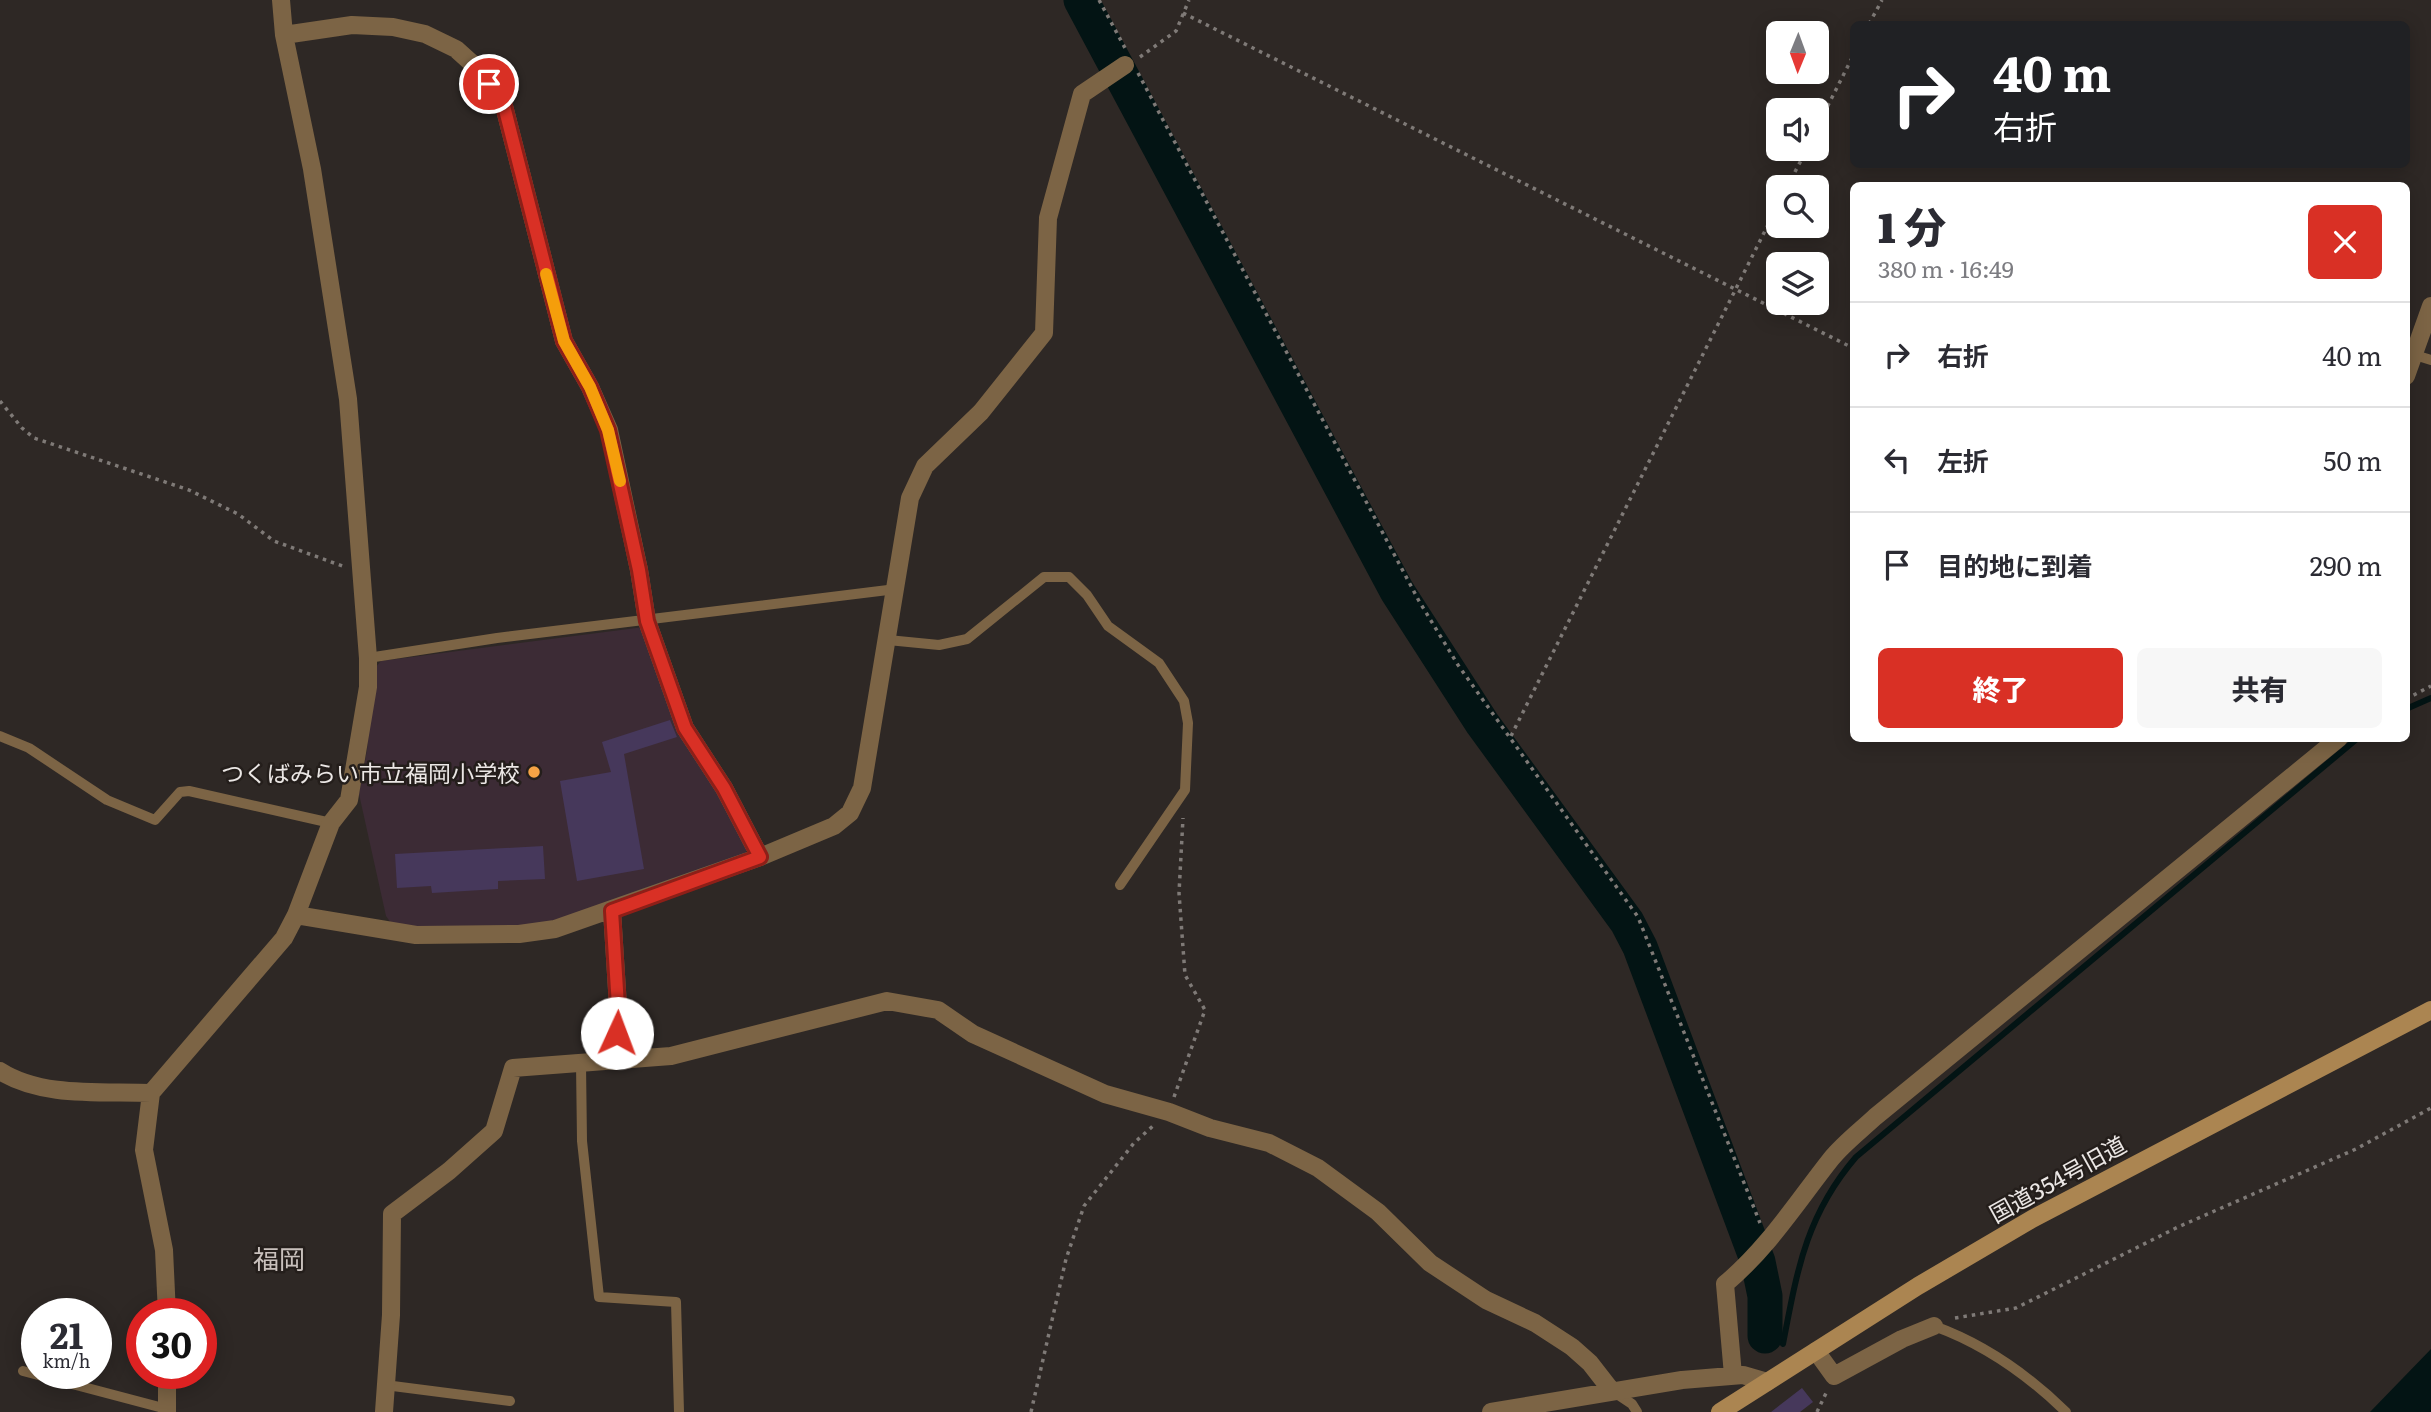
<!DOCTYPE html>
<html lang="ja">
<meta charset="utf-8">
<style>
:root{--surface:#fff;--page:#f7f7f7;--text:#2b2b33;--muted:#7c7c81;--line:#e1e1e2;--accent:#d93025}
body{margin:0;font-family:Literata,"Noto Sans JP",serif;background:var(--page);color:var(--text);height:100vh;display:flex;flex-direction:column;font-size:26px;white-space:nowrap}
*{box-sizing:border-box;margin:0}
p{font-size:23px;color:var(--muted)}
.icon{flex:none;width:38px;height:38px;fill:none;stroke:currentColor;stroke-width:2;stroke-linecap:round;stroke-linejoin:round}
.map{position:relative;flex:1;overflow:hidden}
.drawer{position:absolute;left:1850px;top:182px;width:560px;height:560px;display:flex;flex-direction:column;background:var(--surface);border-radius:10px;box-shadow:0 4px 18px #0003}
.drawer>*{flex:none}
.banner{position:absolute;left:1850px;top:21px;width:560px;height:147px;border-radius:10px;box-shadow:0 4px 18px #0003;background:#202124;color:#fff;overflow:hidden}
.needle{width:46px;rotate:181deg}
.tools{position:absolute;left:1766px;top:21px;display:grid;gap:14px}
.tools a{display:grid;place-items:center;width:63px;height:63px;border-radius:10px;background:var(--surface);box-shadow:0 4px 18px #0003;font-size:35px}
.speed{position:absolute;left:21px;top:1298px;display:flex;gap:14px;font-size:35px;font-weight:700;text-align:center}
.speed>*{display:grid;place-content:center;width:91px;height:91px;border-radius:50%;background:var(--surface);box-shadow:0 4px 18px #0003;line-height:1}
.speed small{font-size:18px;font-weight:400}
.speed .limit{border:10px solid #d22;background:#fff;color:#111}
.pin{position:absolute;display:grid;place-items:center;width:60px;height:60px;color:#fff;margin:-30px;border:4px solid #fff;border-radius:50%;box-shadow:0 2px 7px #0007}
.me{position:absolute;width:77px;margin:-38px;rotate:2deg;stroke-linejoin:round;filter:drop-shadow(0 0 5px #0008)}
.turn{display:flex;align-items:center;gap:24px;height:147px;padding:0 28px;font-size:32px}
.turn .icon{width:91px;height:91px;stroke-width:2.5}
.turn b{display:block;font-size:49px;line-height:60px}
.round{display:grid;place-items:center;flex:none;width:74px;height:74px;border-radius:10px;background:var(--page)}
.head{display:flex;align-items:center;justify-content:space-between;height:119px;padding:0 28px}
h1{font-size:42px;font-weight:800;line-height:52px}
.action{display:flex;gap:14px;margin-top:auto;padding:14px 28px}
.action a{flex:1;height:80px;border-radius:10px;background:var(--accent);color:#fff;font-size:28px;font-weight:800;line-height:80px;text-align:center}
.action a+a{background:var(--page);color:var(--text)}
ul{padding:0;list-style:none}
li{display:flex;align-items:center;gap:21px;height:105px;padding:0 28px;border-top:2px solid var(--line)}
li div{flex:1}
li b{display:block;font-size:26px}
li em{font-style:normal}
.map>svg:first-child{display:block}
</style>
<div class="map">
<svg width="2431" height="1412" viewBox="0 0 2431 1412">
<rect width="100%" height="100%" fill="#2e2825"/>
<!-- education -->
<path fill="#3c2b35" d="M644 627 747 847 745 855 615 902 524 929 450 931 391 923 386 916 359 794 367 750 375 668 381 661Z"/>
<!-- water -->
<path fill="#031414" d="M2431 1349V1412H2370Z"/>
<g fill="none" stroke-linecap="round" stroke-linejoin="round">
<!-- stream -->
<path stroke="#031414" stroke-width="6" d="M2406 709 2431 698
M1783 1344C1797 1271 1806 1215 1856 1157L2358 738"/>
<!-- river -->
<path stroke="#031414" stroke-width="35" d="M1081 0 1397 591 1482 723 1627 922 1640 947 1758 1262 1765 1296V1336"/>
</g>
<!-- building -->
<path fill="#46385b" d="M670 720 677 737 624 754 644 869 577 881 560 781 611 772 602 742Z
M543 846 545 879 498 881V889L432 893 431 886 397 888 395 854Z
M1802 1388 1813 1402 1800 1412H1771Z"/>
<g fill="none" stroke-linecap="round" stroke-linejoin="round">
<!-- path -->
<path stroke="#7f7a77" stroke-width="3.5" stroke-dasharray="3.5 5" stroke-linecap="butt" d="M1099 0 1125 48
M1183 13 1853 348
M1869 24 1882 0
M1140 57 1176 31 1189 0
M1138 73 1419 601 1458 665 1638 917 1760 1223
M1816 129 1853 56
M1787 187 1807 149
M0 401 22 428 34 438 189 490 238 514 274 541 345 567
M2406 699 2431 686
M1511 736 1778 205
M1174 1097 1205 1010 1185 975 1179 893 1183 818
M1955 1318 2016 1308 2178 1227 2356 1149 2431 1108
M1031 1412 1066 1259 1084 1206 1134 1143 1154 1125
M1817 1412 1827 1391"/>
<!-- lane -->
<path stroke="#7c6445" stroke-width="10" d="M2415 355 2431 360
M888 640 939 645 967 639 1044 577H1069L1087 595 1108 626 1159 663 1184 701 1188 723 1185 790 1120 885
M368 658 497 638 896 589
M0 736 29 748 107 800 155 820 180 792 189 791 331 823
M581 1064 582 1141 599 1297 676 1302 679 1412
M1934 1326C1984 1344 2028 1375 2066 1412
M23 1371 167 1409
M385 1385 510 1401
M1614 1392 1632 1404 1637 1412"/>
<!-- street -->
<path stroke="#7c6445" stroke-width="18" d="M284 35 352 25 393 27 425 34 456 49 476 67 503 102 564 341 590 387 609 430 639 570 647 621 685 728 724 788 760 857
M2406 376 2431 306
M612 911 618 1006 615 1061
M296 915 416 935 519 934 555 929 760 857 834 826 850 813 862 788 910 498 925 466 981 412 1044 333 1048 218 1082 94 1125 65
M0 1071C42 1098 103 1091 151 1093
M167 1314 164 1250 144 1150 151 1093 284 938 296 915 331 823 349 800 368 687V658L348 399 312 169 284 35 281 0
M1816 1351 1834 1376 1902 1339 1934 1326
M167 1374V1412
M1733 1375 1725 1284C1768 1248 1797 1202 1831 1159 1843 1144 1860 1131 1875 1117L2339 738
M384 1412 391 1315 392 1214 449 1171 494 1131 513 1068 671 1056 887 1001 938 1010 973 1034 1105 1094 1169 1112 1210 1128 1269 1143 1318 1168 1378 1212 1430 1263 1486 1300 1535 1323 1572 1347 1590 1363 1611 1390
M1491 1412 1682 1380 1743 1375 1767 1382"/>
<!-- secondary -->
<path stroke="#ab8551" stroke-width="18" d="M1720 1412 1918 1286 2032 1219 2431 1010"/>
</g>
<g fill="none" stroke-linecap="round" stroke-linejoin="round">
<defs>
<path id="route" d="M489 84 503 102 564 341 590 387 608 430 639 570 647 621 685 728 724 788 760 857 612 911 618 1006 617 1033"/>
</defs>
<!-- route casing -->
<use href="#route" stroke="#8d1f18" stroke-width="18"/>
<!-- route -->
<use href="#route" stroke="#d93025" stroke-width="12"/>
<!-- slow -->
<path stroke="#f59e0b" stroke-width="12" d="M546 274 564 341 590 387 608 430 620 481"/>
</g>
<!-- markers -->
<circle fill="#f5a345" stroke="#241e1b" stroke-width="2.5" cx="534" cy="772" r="7"/>
<g text-anchor="middle" dominant-baseline="central" stroke-width="5" stroke-linejoin="round" paint-order="stroke">
<!-- poi labels -->
<g font-size="23" fill="#ebe7e5" stroke="#241e1b" text-anchor="end">
<text x="520" y="772">つくばみらい市立福岡小学校</text>
</g>
<!-- street labels -->
<g font-size="23" fill="#ebe7e5" stroke="#241e1b">
<text transform="translate(2057 1178) rotate(-29)">国道354号旧道</text>
</g>
<!-- quarter labels -->
<g font-size="26" fill="#c8c0bc" stroke="#241e1b">
<text x="279" y="1257">福岡</text>
</g>
</g>
</svg>
<div class="tools">
<a><svg class="needle" viewBox="-14 -14 28 28"><path d="M0-13l5 13h-10z" fill="#e53935"/><path d="M0 13l5-13h-10z" fill="#7c7c81"/></svg></a>
<a><svg class="icon" aria-label="sound" viewBox="0 0 24 24"><path d="M4 9h4l5-4v14l-5-4H4zM17 9q2 3 0 6"/></svg></a>
<a><svg class="icon" aria-label="search" viewBox="0 0 24 24"><circle cx="10" cy="10" r="6"/><path d="M15 15l6 6"/></svg></a>
<a><svg class="icon" aria-label="layers" viewBox="0 0 24 24"><path d="M12 4l9 5-9 5-9-5zM3 14l9 5 9-5"/></svg></a>
</div>
<div class="speed"><div>21<small>km/h</small></div><div class="limit">30</div></div>
<div class="pin" style="left:489px;top:84px;background:#d93025"><svg class="icon" aria-label="arrive" viewBox="0 0 24 24"><path d="M6 21V4h12l-3 4 3 4H6"/></svg></div>
<svg class="me" style="left:617px;top:1033px" viewBox="-20 -20 40 40"><circle r="19" fill="#fff"/><path d="M0-13L10 11 0 6-10 11z" fill="#d93025"/></svg>
<div class="banner">
<div class="turn"><svg class="icon" aria-label="right" viewBox="0 0 24 24"><path d="M7 20v-9h11M14 6l5 5-5 5"/></svg><div><b>40 m</b>右折</div></div>
</div>
<section class="drawer">
<div class="head"><div><h1>1 分</h1><p>380 m · 16:49</p></div><a class="round" style="background:#d93025;color:#fff"><svg class="icon" aria-label="close" viewBox="0 0 24 24"><path d="M6 6l12 12M18 6L6 18"/></svg></a></div>
<ul>
<li><svg class="icon" aria-label="right" viewBox="0 0 24 24"><path d="M7 20v-9h11M14 6l5 5-5 5"/></svg><div><b>右折</b></div><em>40 m</em></li>
<li><svg class="icon" aria-label="left" viewBox="0 0 24 24"><path d="M17 20v-9H6M10 6l-5 5 5 5"/></svg><div><b>左折</b></div><em>50 m</em></li>
<li><svg class="icon" aria-label="arrive" viewBox="0 0 24 24"><path d="M6 21V4h12l-3 4 3 4H6"/></svg><div><b>目的地に到着</b></div><em>290 m</em></li>
</ul>
<div class="action"><a>終了</a><a>共有</a></div>
</section>
</div>
